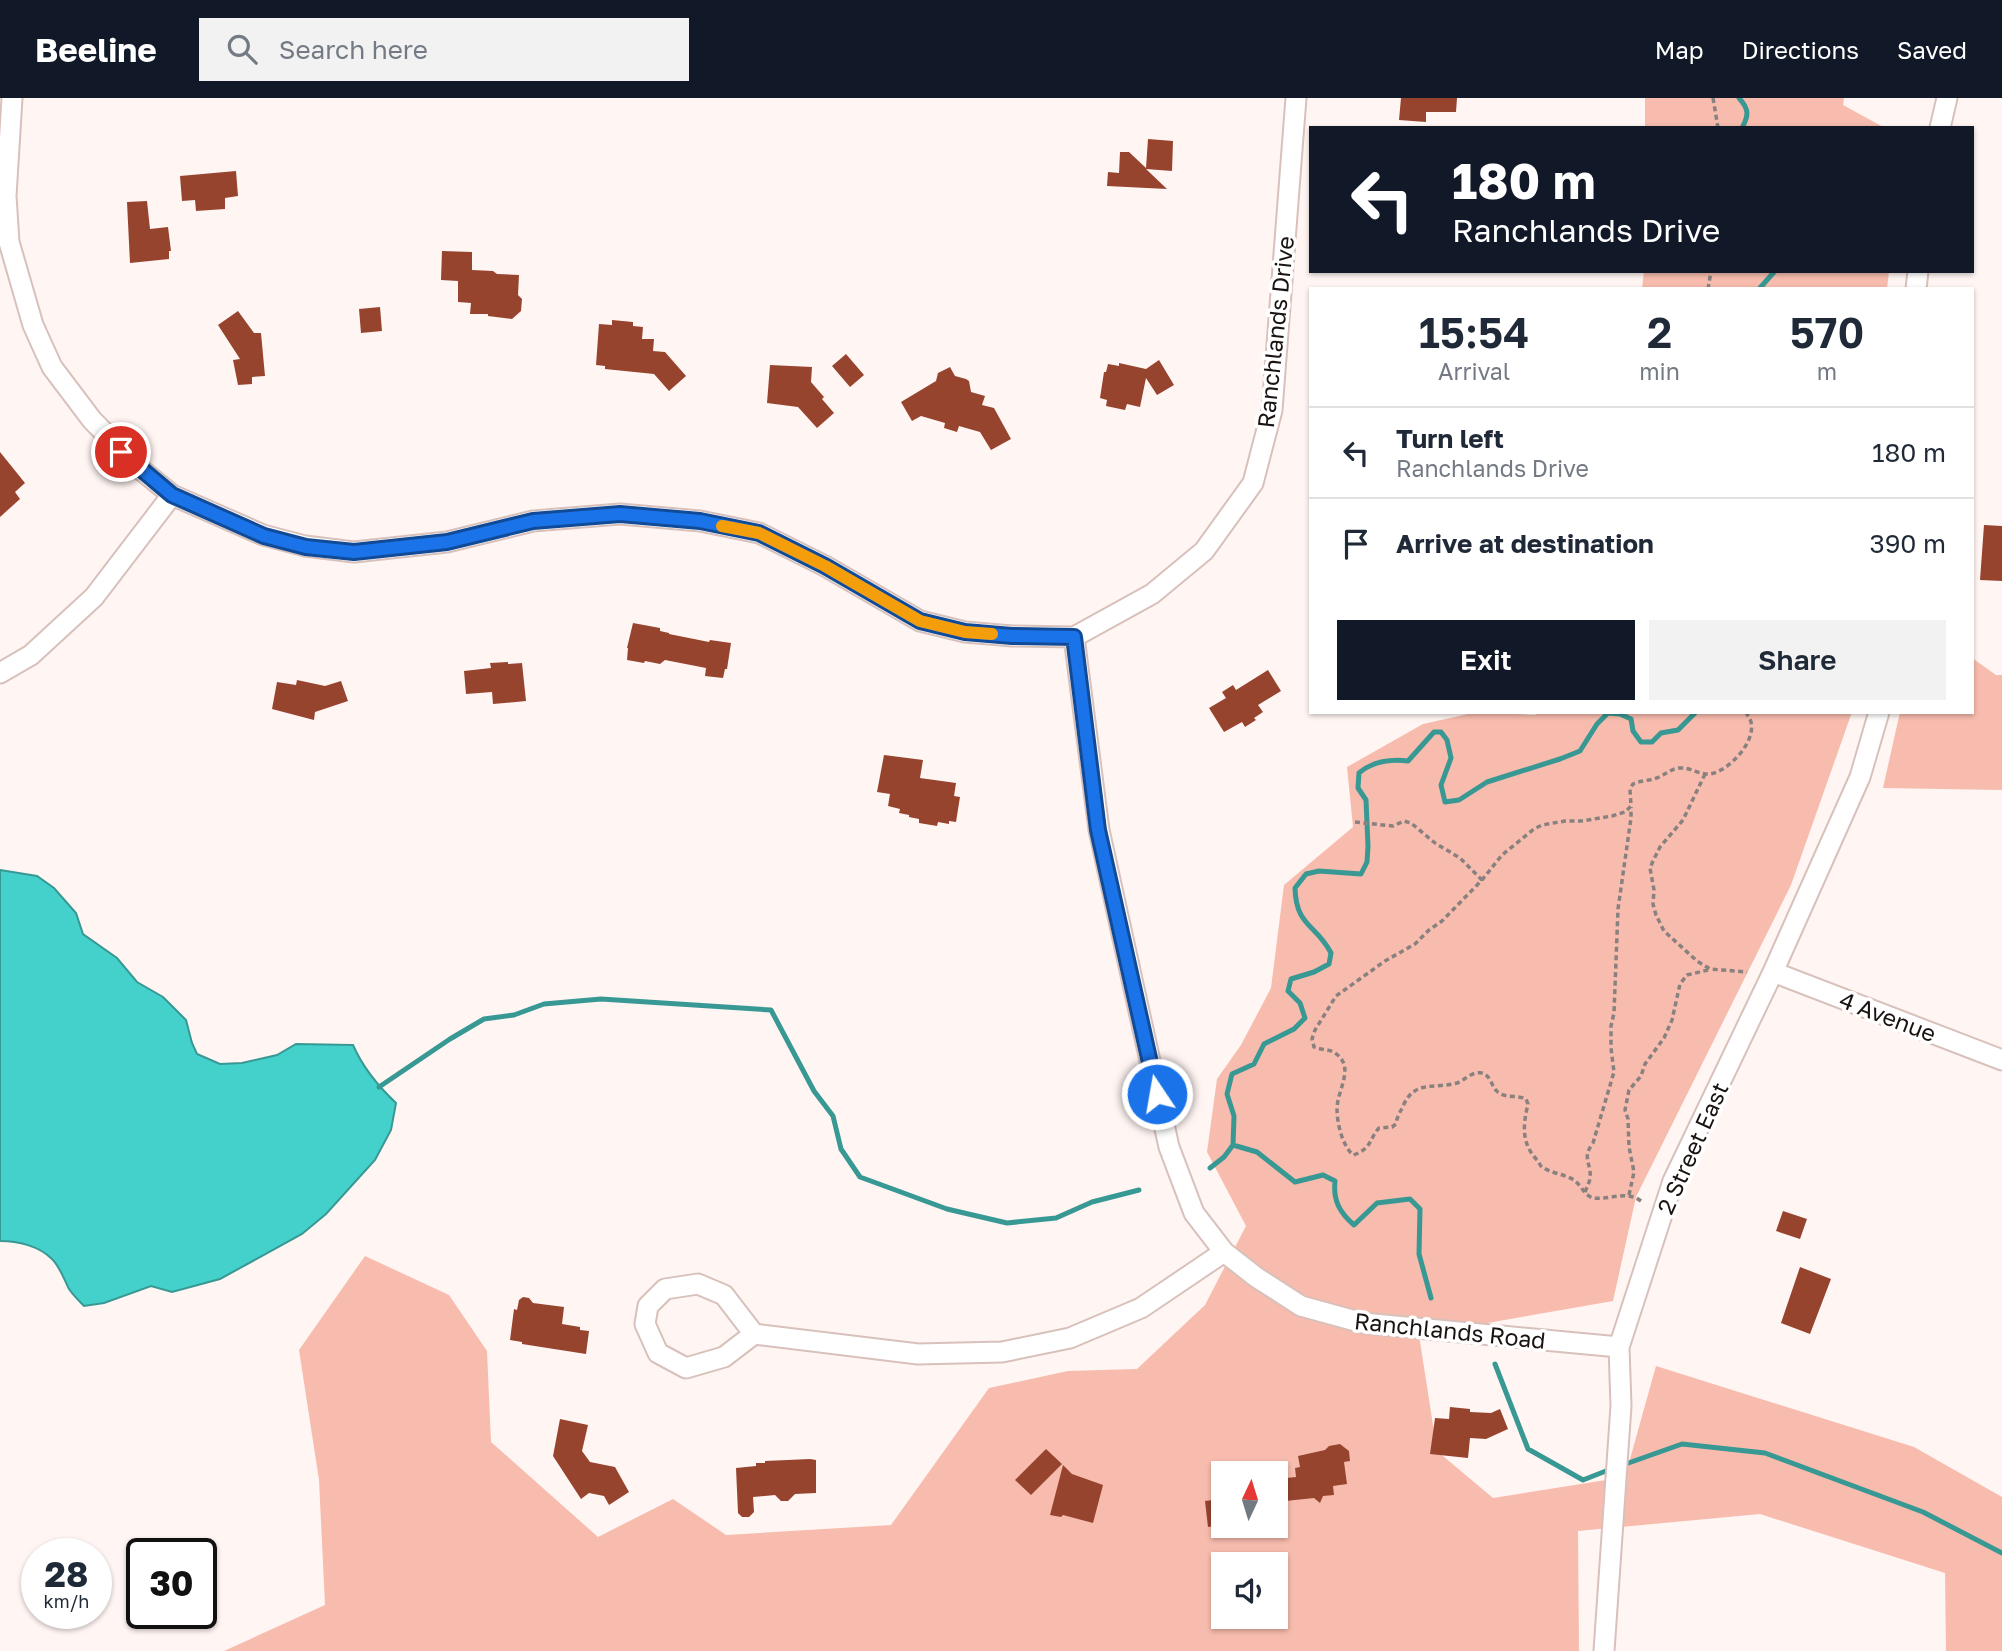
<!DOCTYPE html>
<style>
:root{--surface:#fff;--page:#f2f2f3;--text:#1f2937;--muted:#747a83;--line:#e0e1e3;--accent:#111827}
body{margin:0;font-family:"Golos Text",sans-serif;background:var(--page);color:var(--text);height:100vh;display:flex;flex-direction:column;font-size:26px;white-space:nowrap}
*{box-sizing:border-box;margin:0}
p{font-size:23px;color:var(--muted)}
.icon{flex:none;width:38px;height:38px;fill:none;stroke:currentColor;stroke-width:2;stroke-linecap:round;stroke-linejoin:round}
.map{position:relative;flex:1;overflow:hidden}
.panel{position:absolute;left:1309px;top:189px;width:665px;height:427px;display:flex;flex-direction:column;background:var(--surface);border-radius:0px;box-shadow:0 2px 5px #0004}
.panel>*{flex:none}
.hud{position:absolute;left:1309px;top:28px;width:665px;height:147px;border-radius:0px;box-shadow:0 2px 5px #0004;background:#111827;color:#fff;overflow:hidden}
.needle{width:46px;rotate:4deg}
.controls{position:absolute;left:1211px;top:1363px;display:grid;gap:14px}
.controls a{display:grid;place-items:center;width:77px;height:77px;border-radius:0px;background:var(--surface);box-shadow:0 2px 5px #0004;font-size:35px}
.speed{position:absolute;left:21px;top:1440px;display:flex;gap:14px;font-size:35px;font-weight:700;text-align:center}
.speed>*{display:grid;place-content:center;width:91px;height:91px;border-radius:50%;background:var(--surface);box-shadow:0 2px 5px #0004;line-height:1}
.speed small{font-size:18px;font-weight:400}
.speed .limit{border:4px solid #111;border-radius:10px;background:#fff;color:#111}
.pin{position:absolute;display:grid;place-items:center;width:60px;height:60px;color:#fff;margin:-30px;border:4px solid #fff;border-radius:50%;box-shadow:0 2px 7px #0007}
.me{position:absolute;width:77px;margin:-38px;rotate:348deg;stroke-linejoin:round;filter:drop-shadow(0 0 5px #0008)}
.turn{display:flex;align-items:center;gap:24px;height:147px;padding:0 28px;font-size:32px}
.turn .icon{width:91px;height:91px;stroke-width:2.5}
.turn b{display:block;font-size:49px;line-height:60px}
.eta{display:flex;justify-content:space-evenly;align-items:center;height:119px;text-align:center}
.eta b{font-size:42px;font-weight:600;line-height:49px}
.action{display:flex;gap:14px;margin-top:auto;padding:14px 28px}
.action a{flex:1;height:80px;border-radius:0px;background:var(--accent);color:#fff;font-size:28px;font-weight:600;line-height:80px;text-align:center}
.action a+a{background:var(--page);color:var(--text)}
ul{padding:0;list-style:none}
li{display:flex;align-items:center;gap:21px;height:91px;padding:0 28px;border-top:2px solid var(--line)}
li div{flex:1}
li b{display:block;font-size:26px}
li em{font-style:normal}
header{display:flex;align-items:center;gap:42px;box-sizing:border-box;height:98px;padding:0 35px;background:var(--accent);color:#fff}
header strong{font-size:33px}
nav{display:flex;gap:38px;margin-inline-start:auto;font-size:24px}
.search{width:490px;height:63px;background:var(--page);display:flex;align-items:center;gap:18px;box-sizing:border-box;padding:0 24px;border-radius:0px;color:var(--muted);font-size:26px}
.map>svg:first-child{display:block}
</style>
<header>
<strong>Beeline</strong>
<div class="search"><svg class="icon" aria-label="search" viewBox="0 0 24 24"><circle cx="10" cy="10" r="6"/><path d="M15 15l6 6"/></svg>Search here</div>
<nav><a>Map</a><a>Directions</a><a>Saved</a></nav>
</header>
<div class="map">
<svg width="2002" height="1553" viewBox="0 0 2002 1553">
<rect width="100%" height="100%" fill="#fff5f3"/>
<!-- green -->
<path fill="#f7bcad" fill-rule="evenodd" d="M1645 0H1844L1843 7 1885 30H1645Z
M1644 173H1889L1887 191H1642Z
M1972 560 1996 577H2002V692L1883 690 1900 614H1972Z
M1477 614 1535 617 1539 614H1852L1791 787 1636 1099 1613 1203 1419 1237 1437 1353 1493 1400 1625 1379 1656 1268 1914 1349 2002 1399V1553H1946L1945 1475 1760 1416 1578 1433 1579 1553H224L325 1507 319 1382 299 1252 365 1158 449 1197 487 1253 491 1344 598 1439 673 1401 726 1437 891 1427 989 1290 1068 1273 1137 1271 1205 1207 1246 1128 1207 1054 1217 981 1241 947 1271 890 1284 787 1353 729 1347 669 1423 626ZM1223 1376H1276V1428H1223ZM1223 1466H1276V1519H1223Z"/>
<!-- water -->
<path fill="#45d1cb" stroke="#389893" stroke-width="2" d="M0 772 37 778 54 790 76 815 83 836 117 860 137 884 163 899 186 922 192 945 197 956 220 966 242 965 277 957 296 946 353 947C363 970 378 988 396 1005L391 1032 375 1062 326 1116 302 1136 220 1181 172 1194 151 1188 104 1205 84 1208C79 1203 73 1197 69 1191 64 1181 60 1169 52 1161 39 1148 18 1143 0 1143Z"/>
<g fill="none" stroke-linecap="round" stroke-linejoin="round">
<!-- stream -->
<path stroke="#389893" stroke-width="5" d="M1739 0C1749 11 1749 17 1742 30
M1759 191 1775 173
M379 989 450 941 484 921 514 917 544 906 601 901 771 912 814 993 833 1018 841 1051 860 1079 947 1111 1007 1125 1056 1120 1092 1104 1139 1092
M1233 1047 1234 1018 1227 996 1232 976 1254 966 1264 946 1294 931 1305 920 1300 905 1288 893 1291 881 1314 874 1329 866 1331 855C1316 826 1296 829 1295 790L1306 776 1319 773 1361 776 1367 764 1368 748 1366 702 1358 690 1359 675C1373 663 1390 661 1408 663L1434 634H1441L1447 642 1451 660 1441 687 1445 704 1459 702 1487 684 1560 661 1580 653 1597 626 1608 615 1620 616 1631 621 1633 633 1641 644H1652L1661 635 1678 632 1696 614
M1233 1047 1257 1054 1295 1084 1323 1077 1335 1083C1333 1102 1339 1114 1354 1127L1377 1105 1410 1101 1420 1111 1419 1156 1431 1200
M1210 1070 1224 1059 1233 1047
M1495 1266 1528 1351 1583 1382 1611 1371
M1620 1368 1682 1346 1765 1355 1923 1414 2002 1455"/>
</g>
<!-- building -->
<path fill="#97442f" d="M1401 0H1457L1456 14H1426V24L1399 22Z
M1148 41 1173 43 1172 73 1146 71 1167 91 1107 88 1108 74 1119 75 1120 54H1129L1146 70Z
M236 73 238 98 225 100V111L196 113 195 102 182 103 180 78Z
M147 103 150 131 168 129 171 153H169V161L130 165 127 104Z
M442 153 472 154V172L493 173 497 176 519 177 518 197 522 201 521 213 512 221 488 218V216H470L471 205 458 204V183L441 182Z
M380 209 382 233 361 235 359 211Z
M238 213 254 235H261L265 278 252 279V286L238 287 233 262 240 261 218 227Z
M612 222 633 224V228L643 229 642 241H654L653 253 665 254 686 278 669 293 654 276 605 271V268L596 267 599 226 612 227Z
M846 256 864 277 850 289 832 268Z
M1159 262 1174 287 1157 297 1146 280 1140 309 1127 306 1125 312 1106 308 1107 302 1100 300 1104 274H1106L1108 266 1119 268V265L1146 271Z
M770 267 812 269 811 284 824 299 822 301 834 315 817 330 798 309 767 305Z
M950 269 955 278 966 281 969 283 971 294 985 298 982 307 994 310 1011 341 991 352 980 334 959 328 957 334 944 330 945 325 921 318 912 323 901 304 936 283 938 275Z
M0 354 25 385 15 394 20 401 0 419Z
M1984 427 2002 428V483L1980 482Z
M633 525 660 530V533L669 535V536L709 544 710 542 731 545 727 571H725L723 580 705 578 706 570 665 562 660 566 645 563 644 565 627 562 628 550H627Z
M508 564V566L522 565 526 603 493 606 492 594 466 596 464 573 491 570 490 565Z
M1268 572 1281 593 1258 607 1263 614 1254 620 1256 622 1245 629 1242 624 1224 634 1209 610 1226 600 1222 594 1233 587 1236 592Z
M297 582 325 588 341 583 348 603 315 614 314 622 272 611 277 584 296 587Z
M884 657 923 662 920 680 956 685 954 698 960 699 956 724 949 723V726L938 724 937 728 919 725V721L909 719V717L899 715 900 711 888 708 890 696 877 694Z
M1783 1113 1807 1121 1800 1141 1776 1133Z
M1800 1169 1831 1181 1810 1236 1781 1225Z
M523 1199 529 1200 533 1205 564 1209 562 1226 580 1229V1232L589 1233 586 1256 522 1246V1244L510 1242 514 1211 517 1212 519 1202Z
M1450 1309 1470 1311V1314L1491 1315 1500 1311 1508 1331 1486 1341 1470 1340 1468 1360 1430 1356 1435 1320 1449 1321Z
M560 1321 588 1327 582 1353 590 1364 615 1369 629 1394 609 1407 604 1398 589 1395 581 1401 553 1358Z
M1340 1346 1349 1353 1350 1363 1344 1364 1347 1386 1333 1388 1334 1397 1323 1398 1320 1405 1314 1400 1276 1404V1381L1296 1379 1295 1370 1300 1369 1298 1358 1325 1352 1329 1348Z
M1046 1351 1062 1366 1031 1397 1015 1382Z
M810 1361 816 1362V1395L795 1396 788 1403H781L775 1397 753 1399 754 1414 749 1419H742L738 1415 736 1370 756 1368V1365H765V1363Z
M1063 1367 1072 1376 1103 1387 1093 1425 1063 1417 1061 1419 1050 1417Z
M1221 1401 1223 1427 1208 1429 1205 1403Z"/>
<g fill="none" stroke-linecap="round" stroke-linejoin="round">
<defs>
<path id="minor" d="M12 0 6 98 9 144 33 227 52 269 92 322 139 370 172 397 263 437 305 448 354 454 447 444 533 423 620 416 700 423 759 435 825 468 920 523 965 534 1012 538 1074 539 1152 496 1204 453 1253 385 1272 312 1296 0
M1940 30 1947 0
M1916 191 1918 173
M1074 539 1099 732 1169 1049 1194 1115 1224 1154 1256 1179 1301 1208 1363 1225 1619 1249
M0 575 31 557 94 499 172 397
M1773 874 2002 962
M698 1186 724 1197 754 1236 724 1259 686 1270 658 1255 645 1226 648 1208 665 1191Z
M754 1236 918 1256 1002 1254 1070 1240 1141 1210 1224 1154
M1604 1553 1621 1308 1619 1249 1673 1083 1773 874 1860 679 1879 614"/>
</defs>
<!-- minor casing -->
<use href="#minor" stroke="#d8c1bb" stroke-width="23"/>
<!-- path -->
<path stroke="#89817f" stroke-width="3.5" stroke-dasharray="5 3.5" stroke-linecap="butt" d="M1713 0 1718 30
M1708 191 1711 173
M1705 676 1683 722 1660 749 1653 763 1650 770 1654 792 1653 806 1656 817 1664 833 1697 863 1710 871 1747 874
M1355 724 1393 728 1404 723 1411 725 1435 745 1460 760 1482 782
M1585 1094C1587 1089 1589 1085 1590 1081 1592 1065 1581 1061 1593 1045L1614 974 1611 950V928L1614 915 1618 811 1631 720V709
M1629 1097 1634 1074 1629 1049 1628 1021 1625 1012 1629 992 1641 978 1645 966 1664 940 1672 922 1680 886 1687 877 1708 872
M1641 1103C1627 1092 1609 1102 1593 1100 1585 1098 1581 1087 1574 1082 1564 1076 1551 1075 1544 1070 1537 1066 1542 1067 1537 1062 1521 1045 1523 1027 1528 1006L1526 1001C1518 997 1506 1000 1499 995 1491 990 1492 978 1482 975 1472 973 1465 982 1457 985 1436 991 1415 982 1404 1006 1401 1013 1397 1018 1396 1026L1392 1029 1379 1030C1369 1041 1372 1051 1353 1057 1342 1047 1337 1025 1337 1011 1337 992 1356 969 1335 955 1329 951 1321 952 1314 949L1312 941 1315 932 1336 898 1385 863 1415 846 1429 832 1442 823 1482 782 1502 757 1534 731 1542 727 1565 723H1582L1612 718 1625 714 1631 708 1630 691 1633 686C1641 682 1651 683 1659 679 1666 676 1671 671 1679 670 1691 669 1699 677 1710 676 1729 673 1756 644 1751 624 1750 620 1747 617 1746 614"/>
<!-- minor -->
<use href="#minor" stroke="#fff" stroke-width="19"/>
</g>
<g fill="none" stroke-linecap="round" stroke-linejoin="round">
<defs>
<path id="route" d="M121 354 172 397 264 438 306 449 354 454 447 444 533 423 620 416 700 423 759 435 825 468 920 523 965 534 1012 538 1074 539 1098 732 1157 996"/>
</defs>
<!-- route casing -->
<use href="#route" stroke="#114b97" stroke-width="18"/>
<!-- route -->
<use href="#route" stroke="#1a73e8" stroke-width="12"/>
<!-- slow -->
<path stroke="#f59e0b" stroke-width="12" d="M722 428 759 435 825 468 920 523 965 534 992 536"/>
</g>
<g text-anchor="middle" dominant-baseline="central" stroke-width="7" stroke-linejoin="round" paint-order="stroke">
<!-- street labels -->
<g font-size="23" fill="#1a1311" stroke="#fff">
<text transform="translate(1275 234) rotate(-84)">Ranchlands Drive</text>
<text transform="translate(1888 918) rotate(21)">4 Avenue</text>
<text transform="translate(1692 1050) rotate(-66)">2 Street East</text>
<text transform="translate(1450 1232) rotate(6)">Ranchlands Road</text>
</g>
</g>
</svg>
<div class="controls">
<a><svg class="needle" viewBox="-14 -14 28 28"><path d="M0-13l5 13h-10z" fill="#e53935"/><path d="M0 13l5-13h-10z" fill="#747a83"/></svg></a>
<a><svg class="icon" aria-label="sound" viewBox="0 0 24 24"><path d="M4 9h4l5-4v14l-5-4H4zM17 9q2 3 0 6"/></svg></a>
</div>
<div class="speed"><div>28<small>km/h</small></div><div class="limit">30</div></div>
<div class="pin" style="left:121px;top:354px;background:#d93025"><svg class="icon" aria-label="arrive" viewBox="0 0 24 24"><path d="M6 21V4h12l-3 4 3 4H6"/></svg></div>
<svg class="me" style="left:1157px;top:996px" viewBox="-20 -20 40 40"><circle r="17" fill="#1a73e8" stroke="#fff" stroke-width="3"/><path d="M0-11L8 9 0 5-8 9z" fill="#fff"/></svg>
<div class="hud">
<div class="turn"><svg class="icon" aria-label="left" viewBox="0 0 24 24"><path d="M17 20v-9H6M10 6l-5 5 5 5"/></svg><div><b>180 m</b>Ranchlands Drive</div></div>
</div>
<section class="panel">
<div class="eta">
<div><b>15:54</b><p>Arrival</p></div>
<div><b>2</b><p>min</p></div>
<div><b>570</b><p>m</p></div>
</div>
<ul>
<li><svg class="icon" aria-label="left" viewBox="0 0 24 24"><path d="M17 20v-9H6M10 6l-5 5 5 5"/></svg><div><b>Turn left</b><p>Ranchlands Drive</p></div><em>180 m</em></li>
<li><svg class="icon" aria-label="arrive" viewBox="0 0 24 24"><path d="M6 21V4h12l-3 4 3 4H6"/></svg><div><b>Arrive at destination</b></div><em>390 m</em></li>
</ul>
<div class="action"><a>Exit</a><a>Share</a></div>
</section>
</div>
